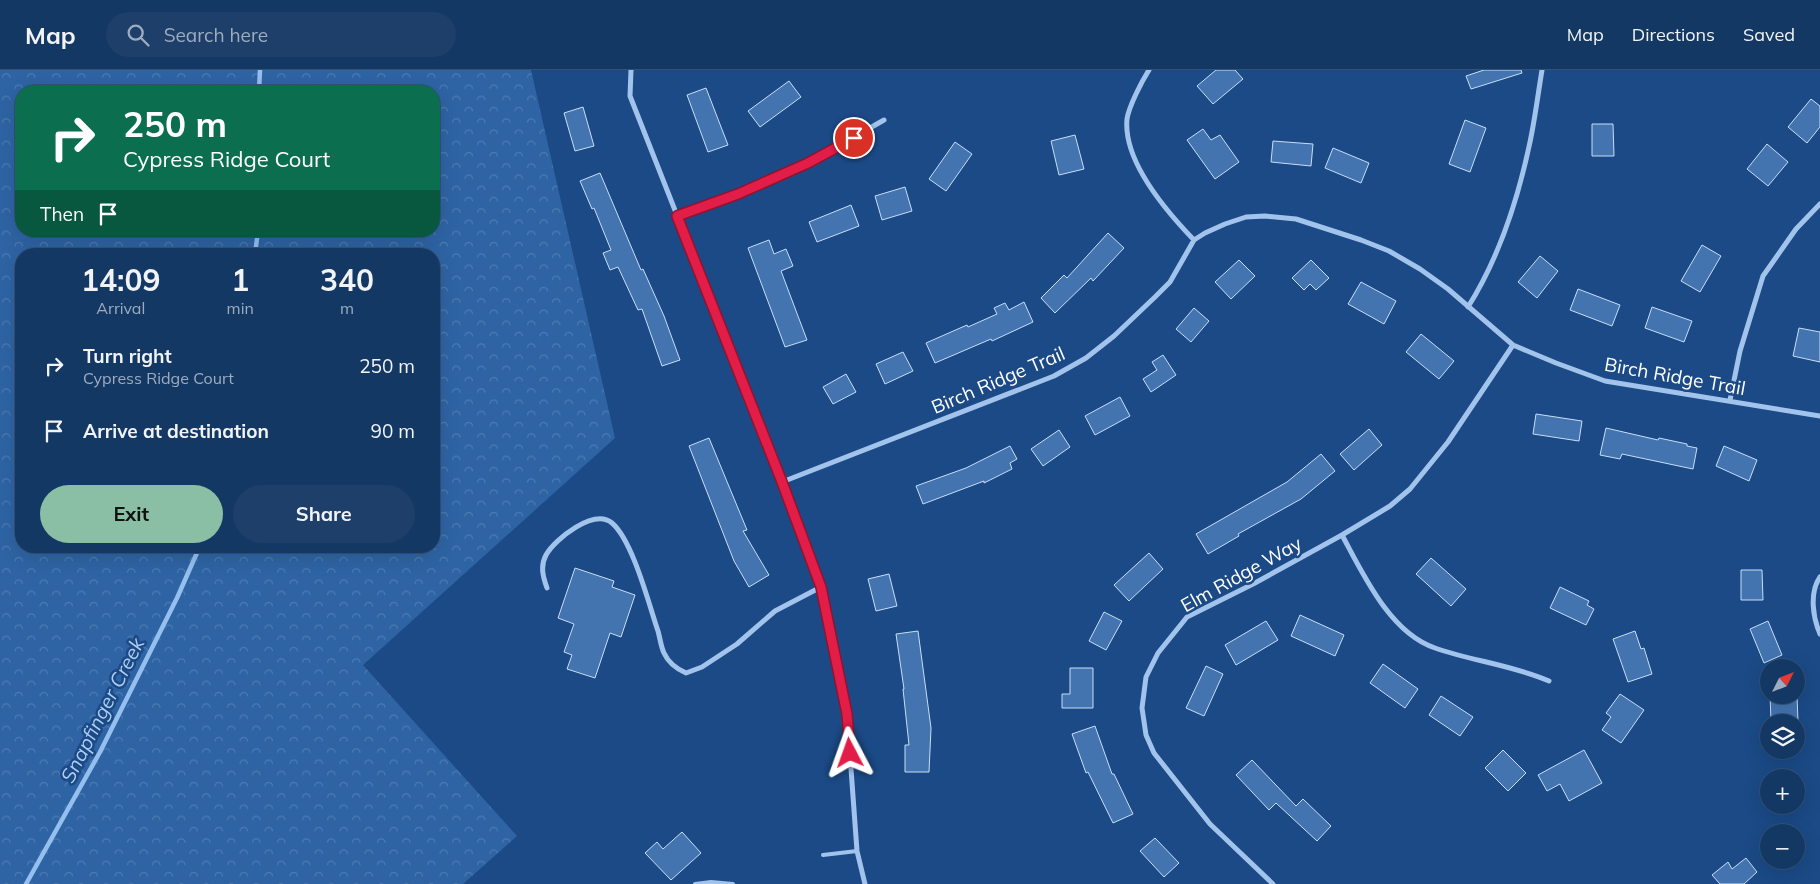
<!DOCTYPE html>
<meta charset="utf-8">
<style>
:root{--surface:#143864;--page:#1d3f6a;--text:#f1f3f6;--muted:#9dacbf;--line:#335278;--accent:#8abfa5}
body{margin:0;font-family:Mulish,sans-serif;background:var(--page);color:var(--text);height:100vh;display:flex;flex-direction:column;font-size:19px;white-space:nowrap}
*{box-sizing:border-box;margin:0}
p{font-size:16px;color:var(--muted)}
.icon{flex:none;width:28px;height:28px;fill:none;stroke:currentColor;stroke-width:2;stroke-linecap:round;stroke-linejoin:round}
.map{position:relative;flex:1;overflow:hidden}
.details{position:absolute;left:15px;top:178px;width:425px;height:305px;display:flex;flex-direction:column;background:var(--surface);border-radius:20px;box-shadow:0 5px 20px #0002,0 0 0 1px var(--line)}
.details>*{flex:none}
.hud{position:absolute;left:15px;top:15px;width:425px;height:152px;border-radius:20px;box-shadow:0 5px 20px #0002,0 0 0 1px var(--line);background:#0b6e4f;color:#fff;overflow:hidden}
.needle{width:32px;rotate:48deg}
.buttons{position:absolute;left:1760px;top:589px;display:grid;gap:10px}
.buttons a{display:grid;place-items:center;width:45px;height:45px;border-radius:50%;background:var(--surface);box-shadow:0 5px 20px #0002,0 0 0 1px var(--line);font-size:25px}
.pin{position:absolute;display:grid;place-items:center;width:42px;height:42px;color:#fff;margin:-21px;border:2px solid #fff;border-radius:50%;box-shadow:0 1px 5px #0007}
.me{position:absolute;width:55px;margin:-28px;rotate:356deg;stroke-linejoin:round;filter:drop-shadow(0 0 4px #0008)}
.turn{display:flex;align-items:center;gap:18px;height:105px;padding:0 25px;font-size:22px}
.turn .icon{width:65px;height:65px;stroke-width:2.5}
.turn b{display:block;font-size:35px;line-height:42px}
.then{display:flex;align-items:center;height:48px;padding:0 25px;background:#0003;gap:10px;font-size:19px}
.eta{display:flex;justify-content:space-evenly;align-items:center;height:85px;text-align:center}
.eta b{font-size:30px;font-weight:700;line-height:35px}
.button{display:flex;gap:10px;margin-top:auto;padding:10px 25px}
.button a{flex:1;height:58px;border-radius:30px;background:var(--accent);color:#111;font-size:20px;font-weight:700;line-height:58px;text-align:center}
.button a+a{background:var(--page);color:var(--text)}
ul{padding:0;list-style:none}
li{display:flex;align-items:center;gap:15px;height:65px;padding:0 25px}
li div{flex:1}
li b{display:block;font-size:19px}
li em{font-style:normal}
header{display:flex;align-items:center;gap:30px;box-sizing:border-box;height:70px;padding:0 25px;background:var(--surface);border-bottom:1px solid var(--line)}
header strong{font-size:24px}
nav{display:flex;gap:28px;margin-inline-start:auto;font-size:18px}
.search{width:350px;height:45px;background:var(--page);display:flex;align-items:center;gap:12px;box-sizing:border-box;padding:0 18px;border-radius:28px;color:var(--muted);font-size:19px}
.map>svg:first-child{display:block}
</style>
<header>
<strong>Map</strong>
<div class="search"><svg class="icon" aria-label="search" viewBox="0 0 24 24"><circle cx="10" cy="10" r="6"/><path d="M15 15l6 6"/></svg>Search here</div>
<nav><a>Map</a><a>Directions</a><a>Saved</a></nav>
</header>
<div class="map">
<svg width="1820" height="814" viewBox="0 0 1820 814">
<defs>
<pattern id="forest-crowns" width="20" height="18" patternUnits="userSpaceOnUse" patternTransform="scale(1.25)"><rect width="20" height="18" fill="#2e64a4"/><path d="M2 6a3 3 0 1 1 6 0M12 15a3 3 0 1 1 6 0" fill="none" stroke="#4d7bb2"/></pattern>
</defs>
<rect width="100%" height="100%" fill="#1b4a86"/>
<!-- forest -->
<path fill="url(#forest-crowns)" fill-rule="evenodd" d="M0 0H531L615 368 363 595 517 766 463 814H0ZM21 21H434V161H21ZM21 184H434V476H21Z"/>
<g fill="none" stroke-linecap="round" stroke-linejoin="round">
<!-- stream -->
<path stroke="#95bfee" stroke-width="4.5" d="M259 21 260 0
M255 184 258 161
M26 814 100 682 177 528 200 476"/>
</g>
<!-- building -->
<path fill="#4474af" stroke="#c7def8" d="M1216 0H1235L1243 9 1213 34 1197 16Z
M1484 0H1521L1522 3 1471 19 1466 6Z
M789 11 801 27 760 57 748 41Z
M706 18 728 75 708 82 687 25Z
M1811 29 1820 36V57L1807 73 1788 57Z
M583 37 594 76 575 81 564 43Z
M1465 50 1486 58 1470 102 1449 94Z
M1592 54H1613L1614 86H1592Z
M1203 59 1211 70 1220 65 1239 92 1215 109 1187 70Z
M1075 65 1084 99 1059 105 1051 71Z
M1273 71 1313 74 1311 96 1271 92Z
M955 72 972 84 946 121 929 109Z
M1767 74 1788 92 1768 116 1747 99Z
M1333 78 1369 93 1361 113 1325 98Z
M600 103 641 200 643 199 664 246 680 290 662 296 642 239 638 240 618 197 610 200 603 183 611 180 594 138 592 139 580 111Z
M905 117 912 141 882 150 875 126Z
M851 135 859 156 817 172 809 152Z
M1108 163 1124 178 1093 211 1091 208 1055 243 1041 228 1064 205 1067 208Z
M769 170 774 184 786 179 793 196 781 201 807 270 785 277 748 178Z
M1702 175 1721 186 1700 222 1681 211Z
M1540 186 1558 201 1537 228 1518 212Z
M1239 190 1255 206 1231 229 1215 212Z
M1311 190 1329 208 1316 220 1310 214 1304 220 1292 208Z
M1361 212 1396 231 1384 254 1348 234Z
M1578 219 1620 235 1612 256 1570 240Z
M1024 232 1033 252 992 271 991 269 935 293 926 273 967 255 968 257 997 244 994 238 1005 233 1009 240Z
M1652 237 1692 251 1684 272 1645 258Z
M1194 238 1209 251 1191 272 1176 259Z
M1799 258 1820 262V292L1793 286Z
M1421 264 1454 291 1439 309 1406 282Z
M903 282 913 301 885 314 876 294Z
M1163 285 1176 305 1151 322 1143 309 1157 300 1152 292Z
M846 304 856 322 833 334 823 317Z
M1120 327 1130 346 1095 365 1085 346Z
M1536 344 1582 351 1579 371 1533 364Z
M1606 358 1658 370 1659 368 1687 374V376L1697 378 1693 399 1622 384 1620 389 1600 385Z
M1369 359 1382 375 1354 400 1340 384Z
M1059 360 1070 377 1043 396 1031 379Z
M709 368 747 460 743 461 769 505 749 517 734 491 689 376Z
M1010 376 1017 389 1010 393 1012 399 984 413V411L923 434 916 416 966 398Z
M1724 376 1757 390 1749 411 1716 396Z
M1321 384 1335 401 1301 429 1238 464 1239 466 1208 484 1196 464 1287 412Z
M1149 483 1163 499 1129 531 1114 515Z
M1431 488 1466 519 1451 536 1416 504Z
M575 498 614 511 612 517 635 525 621 567 610 563 595 608 567 599 572 585 564 582 574 554 558 548Z
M1741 500H1762L1763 530H1741Z
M889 504 897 536 876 541 868 509Z
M1560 517 1589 531 1587 535 1594 539 1586 555 1550 538Z
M1104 542 1122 551 1106 580 1089 571Z
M1300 545 1344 565 1335 586 1291 566Z
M1266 551 1278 570 1236 595 1225 575Z
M1768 551 1782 585 1764 593 1750 559Z
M918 561 931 658 929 702H905V675H909L903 619H904L896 564Z
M1635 561 1641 579 1644 578 1652 604 1628 612 1613 569Z
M1383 594 1418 619 1405 638 1370 613Z
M1206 596 1223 604 1204 646 1186 638Z
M1070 598H1093V638H1062V624H1070Z
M1620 624 1644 640 1621 673 1602 660 1611 647 1606 643Z
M1770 625H1797L1798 652H1771Z
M1441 626 1473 647 1460 666 1429 645Z
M1095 656 1112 704H1114L1133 744 1113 753 1088 702 1086 703 1072 664Z
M1503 680 1526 703 1508 721 1485 698Z
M1584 680 1602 713 1569 731 1560 714 1547 721 1538 705Z
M1252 690 1296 736 1303 729 1331 756 1317 771 1276 733 1269 740 1236 705Z
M682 762 701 783 671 810 645 783 657 772 663 779Z
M1155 768 1179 793 1164 807 1140 781Z
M1746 788 1757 802 1744 814H1720L1712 805 1728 792 1732 799Z"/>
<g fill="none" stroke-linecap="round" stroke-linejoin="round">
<!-- service -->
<path stroke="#a2c4ec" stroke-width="4" d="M823 785 857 781
M695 814 711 812 733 814"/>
<!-- minor -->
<path stroke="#a2c4ec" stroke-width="5" d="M631 0 630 26 782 412 821 517 847 644 857 781 865 814
M1149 0C1142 11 1129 36 1127 49 1123 91 1167 142 1194 170
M677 146 738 124 808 93 884 50
M1468 237C1499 188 1518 129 1530 72 1535 49 1538 24 1542 0
M1730 330 1740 281 1763 206 1796 159 1820 134
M782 412 1054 306 1086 288 1114 266 1155 227 1170 212 1194 170 1205 163 1225 154 1246 147 1265 146 1296 149 1361 170 1389 181 1420 199 1448 219 1513 275 1556 293 1605 311 1820 346
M1342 465C1363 504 1390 563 1435 578 1472 591 1512 595 1549 611
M1820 507C1809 523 1813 548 1820 564
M547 518C543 507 540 496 546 485 555 469 594 438 612 453 633 471 649 535 658 561 660 568 661 577 664 583 668 592 677 599 686 603L702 597 737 574 775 541 821 517
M1273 814 1210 754 1154 683 1146 665 1142 638 1146 607 1158 583 1187 547 1255 513 1342 465 1390 436 1410 419 1448 372 1513 275"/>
</g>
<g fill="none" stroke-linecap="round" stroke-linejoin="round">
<defs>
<path id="route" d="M850 683 847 644 821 517 782 412 677 146 738 124 808 93 854 68"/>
</defs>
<!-- route casing -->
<use href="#route" stroke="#92132f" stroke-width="12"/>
<!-- route -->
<use href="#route" stroke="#e11d48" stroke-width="9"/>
</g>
<g text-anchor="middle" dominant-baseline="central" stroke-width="5" stroke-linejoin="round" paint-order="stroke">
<!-- street labels -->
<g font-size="19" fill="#fff" stroke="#1b4a86">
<text transform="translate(1675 306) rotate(10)">Birch Ridge Trail</text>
<text transform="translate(998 310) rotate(-23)">Birch Ridge Trail</text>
<text transform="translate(1241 504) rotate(-29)">Elm Ridge Way</text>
</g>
<!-- water labels -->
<g font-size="20" font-style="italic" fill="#aecef3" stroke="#1b4a86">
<text transform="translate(102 640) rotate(-63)">Snapfinger Creek</text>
</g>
</g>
</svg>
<div class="buttons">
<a><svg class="needle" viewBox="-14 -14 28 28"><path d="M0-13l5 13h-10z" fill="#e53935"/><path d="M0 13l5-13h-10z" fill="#9dacbf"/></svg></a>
<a><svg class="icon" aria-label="layers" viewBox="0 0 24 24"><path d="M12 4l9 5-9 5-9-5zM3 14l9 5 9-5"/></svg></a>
<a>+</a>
<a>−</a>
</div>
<div class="pin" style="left:854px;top:68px;background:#d93025"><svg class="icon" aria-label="arrive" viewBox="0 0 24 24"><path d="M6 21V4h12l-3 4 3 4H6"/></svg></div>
<svg class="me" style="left:850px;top:683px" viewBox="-20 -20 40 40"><path d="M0-17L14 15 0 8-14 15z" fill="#e11d48" stroke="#fff" stroke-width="4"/></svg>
<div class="hud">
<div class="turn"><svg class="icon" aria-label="right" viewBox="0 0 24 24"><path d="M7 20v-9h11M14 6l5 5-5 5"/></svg><div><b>250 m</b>Cypress Ridge Court</div></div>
<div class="then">Then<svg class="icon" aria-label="arrive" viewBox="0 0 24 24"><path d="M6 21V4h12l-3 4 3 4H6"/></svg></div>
</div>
<section class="details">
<div class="eta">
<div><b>14:09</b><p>Arrival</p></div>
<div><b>1</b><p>min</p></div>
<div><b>340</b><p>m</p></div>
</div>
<ul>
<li><svg class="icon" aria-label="right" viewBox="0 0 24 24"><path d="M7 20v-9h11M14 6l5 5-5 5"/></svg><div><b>Turn right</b><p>Cypress Ridge Court</p></div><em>250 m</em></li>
<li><svg class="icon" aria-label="arrive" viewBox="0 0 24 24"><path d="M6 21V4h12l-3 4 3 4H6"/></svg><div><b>Arrive at destination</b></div><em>90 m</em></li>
</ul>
<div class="button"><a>Exit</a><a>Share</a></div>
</section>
</div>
